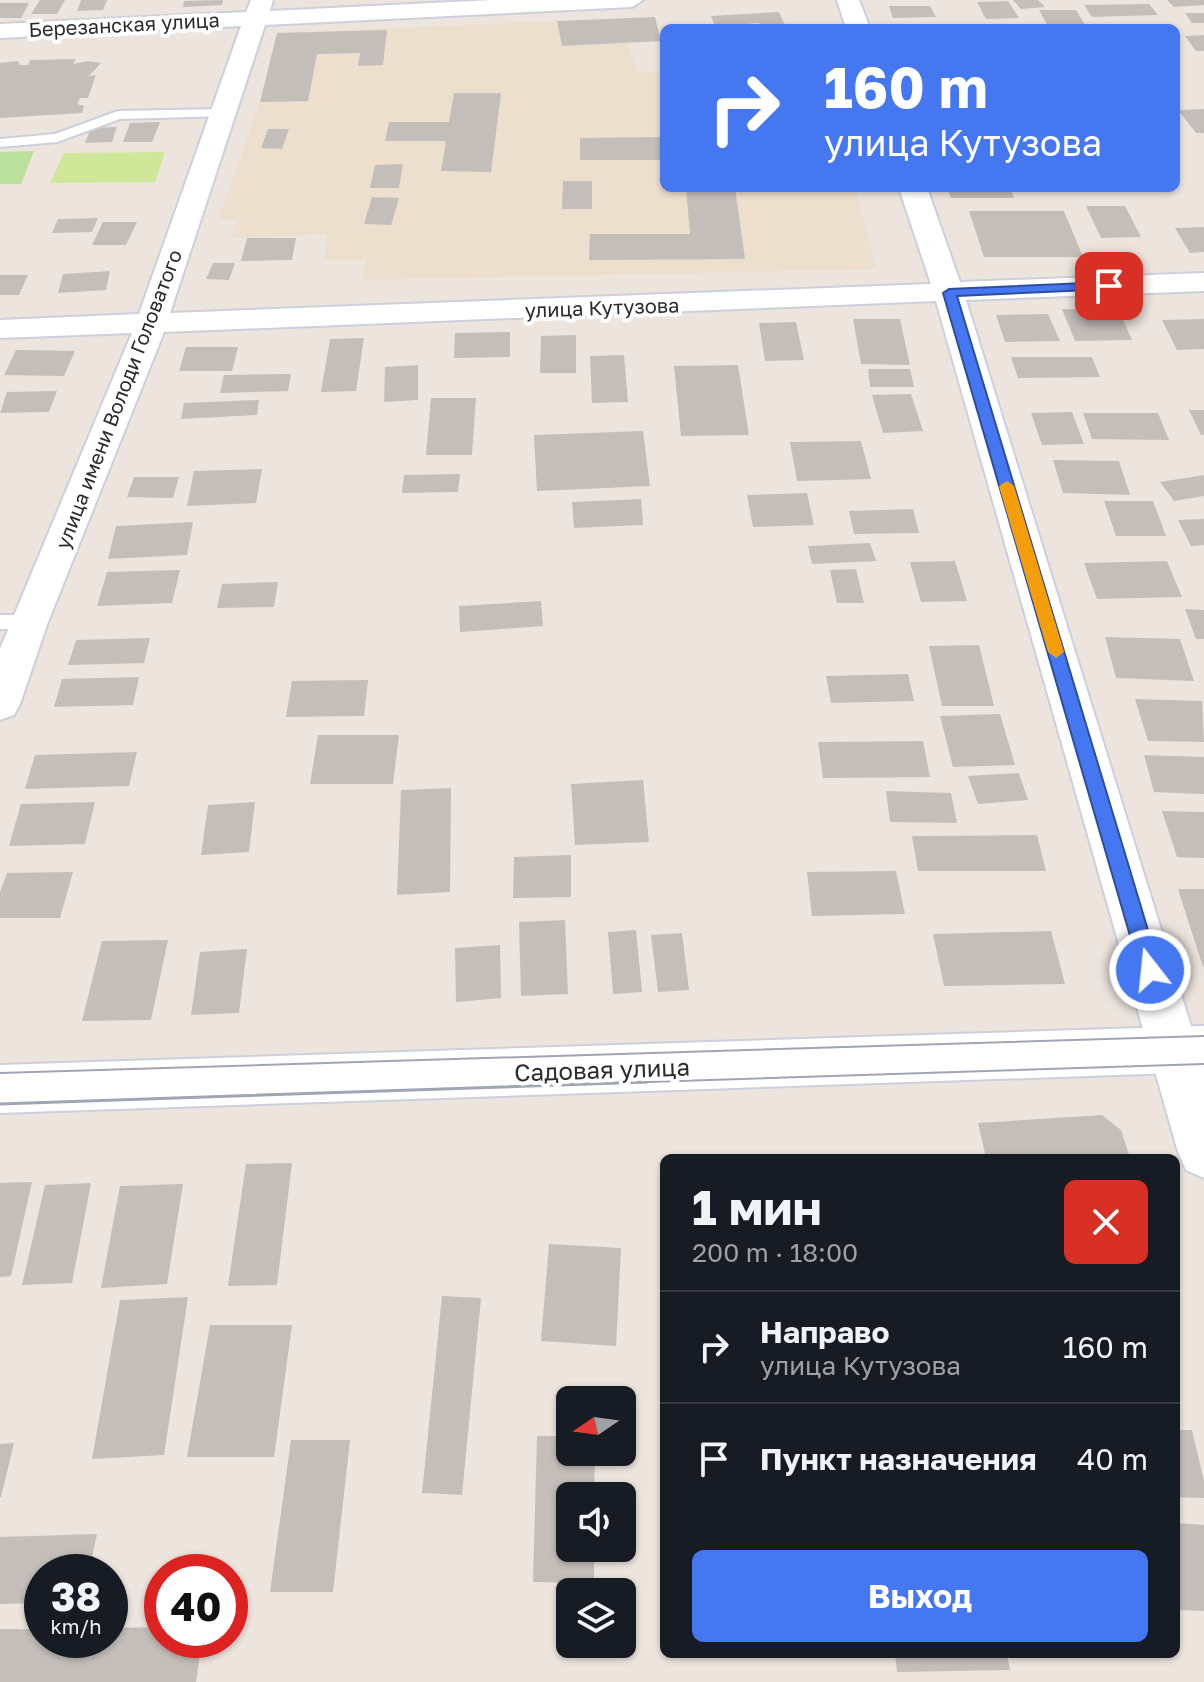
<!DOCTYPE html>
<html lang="ru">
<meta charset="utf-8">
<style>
:root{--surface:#171b24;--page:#20242c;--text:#f1f3f6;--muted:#9ea1a6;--line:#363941;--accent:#4577f1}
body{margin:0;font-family:"Golos Text",sans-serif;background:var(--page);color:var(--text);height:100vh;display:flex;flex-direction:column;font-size:30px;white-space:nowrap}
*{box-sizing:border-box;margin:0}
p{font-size:26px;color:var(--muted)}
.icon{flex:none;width:44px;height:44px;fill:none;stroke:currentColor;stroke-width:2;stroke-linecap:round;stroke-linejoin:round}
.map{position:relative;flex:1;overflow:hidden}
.side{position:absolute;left:660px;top:1154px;width:520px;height:504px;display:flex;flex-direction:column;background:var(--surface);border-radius:12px;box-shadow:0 2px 6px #0004}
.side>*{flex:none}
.hud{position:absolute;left:660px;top:24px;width:520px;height:168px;border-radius:12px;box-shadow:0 2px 6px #0004;background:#4577f1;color:#fff;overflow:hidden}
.needle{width:52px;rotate:257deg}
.fabs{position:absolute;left:556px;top:1386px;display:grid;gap:16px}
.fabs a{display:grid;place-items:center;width:80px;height:80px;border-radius:12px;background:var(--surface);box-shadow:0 2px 6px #0004;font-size:40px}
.speed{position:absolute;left:24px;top:1554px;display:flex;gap:16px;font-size:40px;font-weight:700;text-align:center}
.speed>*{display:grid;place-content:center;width:104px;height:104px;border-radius:50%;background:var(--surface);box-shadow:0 2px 6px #0004;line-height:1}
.speed small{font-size:20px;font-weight:400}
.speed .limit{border:12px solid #d22;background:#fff;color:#111}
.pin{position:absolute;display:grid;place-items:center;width:68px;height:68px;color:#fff;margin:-34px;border-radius:16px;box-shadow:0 4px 12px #0006}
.me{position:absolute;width:88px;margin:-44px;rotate:344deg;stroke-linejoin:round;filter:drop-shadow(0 0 6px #0008)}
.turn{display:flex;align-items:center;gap:28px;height:168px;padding:0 32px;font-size:36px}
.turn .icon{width:104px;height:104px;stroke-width:2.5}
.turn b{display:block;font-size:56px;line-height:68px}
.round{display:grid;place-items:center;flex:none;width:84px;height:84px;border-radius:12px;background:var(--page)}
.headline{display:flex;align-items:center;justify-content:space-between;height:136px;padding:0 32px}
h1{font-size:48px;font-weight:700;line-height:60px}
.cta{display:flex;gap:16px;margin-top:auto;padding:16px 32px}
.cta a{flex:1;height:92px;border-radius:12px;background:var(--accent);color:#fff;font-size:32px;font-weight:700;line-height:92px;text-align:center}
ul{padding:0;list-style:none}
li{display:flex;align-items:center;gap:24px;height:112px;padding:0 32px;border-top:2px solid var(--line)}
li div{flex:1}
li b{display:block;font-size:30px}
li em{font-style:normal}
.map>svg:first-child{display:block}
</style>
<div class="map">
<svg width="1204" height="1682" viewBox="0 0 1204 1682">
<rect width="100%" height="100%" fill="#ece4dd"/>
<!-- education -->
<path fill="#eddfce" d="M557 21 562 46 627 43 637 72H664V188H855L876 269 362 280 366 259 324 261 327 234 231 238 238 219 218 220 260 102 277 33Z"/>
<!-- green -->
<path fill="#bbe09c" d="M34 151 21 184H0V152Z"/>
<!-- pitch -->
<path fill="#cee799" d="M165 152 155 182 50 183 64 153Z"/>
<!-- building -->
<path fill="#c4beba" d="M40 0H65L57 14H31Z
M81 0H107L103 10 77 11Z
M223 0 222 5 183 7 184 1Z
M1013 0H1038L1045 7 1021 9Z
M1167 0H1204V5L1174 7Z
M1008 1 1019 18 986 19 977 2Z
M0 3H29L21 18H0Z
M1149 4 1158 15 1092 17 1084 5Z
M889 6H930L936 17 893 18Z
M1039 10H1076L1087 28H1049Z
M779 12 786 28H761L759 23 715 26 711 16Z
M1185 13H1204V23H1192Z
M655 17 661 41 562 46 557 21Z
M387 30 383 65 358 66 360 53 317 54 308 101 260 102 277 33Z
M1204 35V51H1196L1185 36Z
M76 59 73 64 88 61 101 63 89 76 96 75 88 98H80L77 104 84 106 82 113 0 118V63L18 61 20 65H28L30 60Z
M454 93H501L491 172 441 171 446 141H385L389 122H449Z
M1204 109V133H1196L1178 110Z
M160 122 152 142H123L130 123Z
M117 127 112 142 85 143 91 128Z
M268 129H289L282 149 261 148Z
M664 137V160H580V138Z
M403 164 399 188H370L375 165Z
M563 181H592V209H562Z
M686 188H735L745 259 589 260 590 234H690Z
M947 188H1010L1014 198H951Z
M372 197 399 198 391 225 364 224Z
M1086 206H1125L1141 237 1101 238Z
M969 211H1064L1083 257H984Z
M98 218 92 232 52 233 58 219Z
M103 222H137L126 245H92Z
M1204 227V252L1190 253 1175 228Z
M247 238H296L292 260 241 261Z
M213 263H235L229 280 206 279Z
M110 271 106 290 58 293 63 274Z
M0 275H28L19 295H0Z
M1062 309H1118L1132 340 1075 341Z
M1048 314 1060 341 1005 342 996 315Z
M853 319H900L910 365 861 364Z
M1204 319V349L1177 350 1162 320Z
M796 322 804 360 765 361 759 323Z
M510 332V357L454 358 455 333Z
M576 335V373H540L541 336Z
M364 338 356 391 321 392 330 339Z
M186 347H238L232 371H179Z
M16 350 75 351 64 376 4 375Z
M624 355 628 402 592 403 590 356Z
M1011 357H1092L1100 377 1018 378Z
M418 365V400L384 402 385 367Z
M738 365 749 435 681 436 674 366Z
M868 369H910L914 387H870Z
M291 374 288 391 220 393 224 375Z
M57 391 49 412 0 413 7 392Z
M911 394 923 431 883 433 872 395Z
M431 398H476L472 455H426Z
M259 400 257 415 181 419 184 403Z
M1189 410H1204V435H1201Z
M1072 412 1084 444 1042 445 1031 413Z
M1083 413H1158L1169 440 1092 439Z
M643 431 650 486 537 491 534 435Z
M861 441 871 479 797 481 790 442Z
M1053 460 1119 461 1130 495 1063 493Z
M262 469 256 503 187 506 194 471Z
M460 474 458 492 402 493 404 475Z
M1204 475V496L1174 501 1160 482Z
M134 477H179L173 498 127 497Z
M807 493 814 525 753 527 747 495Z
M641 499 643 525 574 528 572 502Z
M1104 501H1153L1166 536H1116Z
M913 509 919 533 854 534 849 511Z
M1204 519V545L1191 546 1178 520Z
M193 522 187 555 108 559 116 526Z
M870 543 876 561 812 564 808 546Z
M955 561 967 601 921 602 910 562Z
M1167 561 1182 597 1097 599 1084 563Z
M856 569 864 603H837L830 570Z
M180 570 172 603 97 606 107 572Z
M278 582 274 607 217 608 222 584Z
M541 601 543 626 460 632 459 606Z
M1185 609 1204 610V639H1196Z
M1105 637 1180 639 1194 681 1116 678Z
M150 638 144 663 68 665 76 640Z
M979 645 994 706H942L929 646Z
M908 674 914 701 831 703 826 676Z
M139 677 133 705 54 707 62 679Z
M368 680 364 716 286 717 292 681Z
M1135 699 1202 701 1204 742 1148 741Z
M1000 714 1015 765 953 767 940 716Z
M318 735H399L393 784H310Z
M923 741 930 777 823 778 818 742Z
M137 752 129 786 25 789 35 755Z
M1144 755 1204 757V794L1154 792Z
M1019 773 1028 800 978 804 968 776Z
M643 780 649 842 575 845 571 784Z
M451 788 450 892 397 895 401 790Z
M886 791 951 793 957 823 890 822Z
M95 802 85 844 9 846 21 804Z
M255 802 249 852 201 855 208 805Z
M1162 811 1204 812V858L1177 857Z
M1037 835 1046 871H918L912 836Z
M571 855V897L513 898 514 857Z
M896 871 905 914 812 916 807 872Z
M73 872 60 918H0V892L7 873Z
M1178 889H1204V967H1203Z
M565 920 568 994 521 996 519 922Z
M636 930 642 992 613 994 608 932Z
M1051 931 1065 984 944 986 933 934Z
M682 933 689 990 658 992 651 935Z
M168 940 151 1020 82 1021 102 941Z
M500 945 501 998 456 1002 455 948Z
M247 949 239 1013 191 1015 200 952Z
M1102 1115 1121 1130 1130 1158H986L978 1123Z
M292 1163 277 1285 228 1286 246 1164Z
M32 1182 11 1276 0 1277V1183Z
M91 1183 72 1283 22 1285 45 1185Z
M183 1184 167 1284 101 1288 120 1186Z
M549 1244 621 1248 616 1346 541 1341Z
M442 1296 481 1298 462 1495 422 1493Z
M188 1297 164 1455 92 1459 120 1300Z
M210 1325H292L274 1457H187Z
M1176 1430H1192L1204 1481V1498L1176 1497Z
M537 1436H570V1452H595L594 1496H570V1548H594V1583L533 1582Z
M291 1440H350L333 1592H270Z
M14 1443 1 1497H0V1444Z
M1176 1523 1204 1525V1611L1176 1610Z
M97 1534 89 1572H42V1603L0 1604V1537Z
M162 1627V1640H202L196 1682H0V1629H42V1640H110V1628Z
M895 1654H1007L1010 1670 897 1672Z"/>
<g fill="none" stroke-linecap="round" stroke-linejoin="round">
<defs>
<path id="lane" d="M223 109 229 113 228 116 120 119 57 142 0 147V139L55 134 118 111Z
M0 615H29L39 622 29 629H0Z"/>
<path id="street" d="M1204 1026V1072L0 1113V1065Z"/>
<path id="secondary" d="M251 0H273L270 11 492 0H643L632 7 265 25 170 313 931 284 899 188H927L960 282 1204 273V291L966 300 1204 1068V1178L1186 1170 1178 1152 936 301 164 332 48 622 20 704 14 715 0 720V649L132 333 0 338V320L139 314 241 26 0 38V24L246 12Z
M837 0H859L870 28H846Z"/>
</defs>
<!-- lane casing -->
<use href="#lane" stroke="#ccd0dc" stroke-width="4"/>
<!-- street casing -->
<use href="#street" stroke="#ccd0dc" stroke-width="4"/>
<!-- secondary casing -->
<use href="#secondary" stroke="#ccd0dc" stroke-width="4"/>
<!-- lane -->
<use href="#lane" fill="#fff" fill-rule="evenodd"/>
<!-- street -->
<use href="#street" fill="#fff" fill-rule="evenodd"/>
<!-- secondary -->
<use href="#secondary" fill="#fff" fill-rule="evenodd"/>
<!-- tram-far1 -->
<path stroke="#a0a5b4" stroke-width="2" d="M0 1073 1204 1036
M587 1084 1204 1064"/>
<!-- tram -->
<path stroke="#a0a5b4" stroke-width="3" d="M0 1104 647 1082"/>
</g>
<!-- route -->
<path fill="#4577f1" stroke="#2d4d9d" stroke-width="2" d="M1109 282 1115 286 1113 289 957 296 1160 970 1150 979 1140 970 943 293 949 289Z"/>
<!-- slow -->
<path fill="#f59e0b" d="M1007 481 1014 486 1064 652 1056 658 1048 652 999 486Z"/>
<g text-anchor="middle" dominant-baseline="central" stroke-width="8" stroke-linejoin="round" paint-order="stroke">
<!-- far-street labels -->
<g font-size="20" fill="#2b2b2b" stroke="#fff">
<text transform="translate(124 24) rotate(-3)">Березанская улица</text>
<text transform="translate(602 307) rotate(-2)">улица Кутузова</text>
<text transform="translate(118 399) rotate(-69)">улица имени Володи Головатого</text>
</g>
<!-- street labels -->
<g font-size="24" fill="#2b2b2b" stroke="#fff">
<text transform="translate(602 1069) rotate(-2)">Садовая улица</text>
</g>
</g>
</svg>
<div class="fabs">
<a><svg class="needle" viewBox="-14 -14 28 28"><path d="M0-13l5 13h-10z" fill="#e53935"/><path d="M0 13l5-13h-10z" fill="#9ea1a6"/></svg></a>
<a><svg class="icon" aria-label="sound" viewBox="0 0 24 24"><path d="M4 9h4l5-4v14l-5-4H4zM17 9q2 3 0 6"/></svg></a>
<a><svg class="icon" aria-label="layers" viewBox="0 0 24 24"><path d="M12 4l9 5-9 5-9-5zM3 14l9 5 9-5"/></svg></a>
</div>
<div class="speed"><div>38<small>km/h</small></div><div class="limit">40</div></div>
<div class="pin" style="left:1109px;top:286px;background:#d93025"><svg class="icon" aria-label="arrive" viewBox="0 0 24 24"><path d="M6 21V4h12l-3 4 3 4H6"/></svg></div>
<svg class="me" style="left:1150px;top:970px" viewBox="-20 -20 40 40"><circle r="17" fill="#4577f1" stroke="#fff" stroke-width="3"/><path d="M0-11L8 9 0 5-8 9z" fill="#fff"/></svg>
<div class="hud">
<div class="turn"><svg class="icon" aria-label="right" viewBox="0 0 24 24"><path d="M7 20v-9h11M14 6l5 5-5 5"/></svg><div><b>160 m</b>улица Кутузова</div></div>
</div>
<section class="side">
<div class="headline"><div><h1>1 мин</h1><p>200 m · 18:00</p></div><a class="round" style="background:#d93025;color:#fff"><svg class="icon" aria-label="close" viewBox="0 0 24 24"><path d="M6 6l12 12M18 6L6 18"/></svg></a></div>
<ul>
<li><svg class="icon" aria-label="right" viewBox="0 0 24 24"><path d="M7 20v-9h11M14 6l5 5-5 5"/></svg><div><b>Направо</b><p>улица Кутузова</p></div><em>160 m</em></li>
<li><svg class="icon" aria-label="arrive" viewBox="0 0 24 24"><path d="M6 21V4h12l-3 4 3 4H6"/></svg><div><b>Пункт назначения</b></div><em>40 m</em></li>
</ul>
<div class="cta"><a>Выход</a></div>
</section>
</div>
